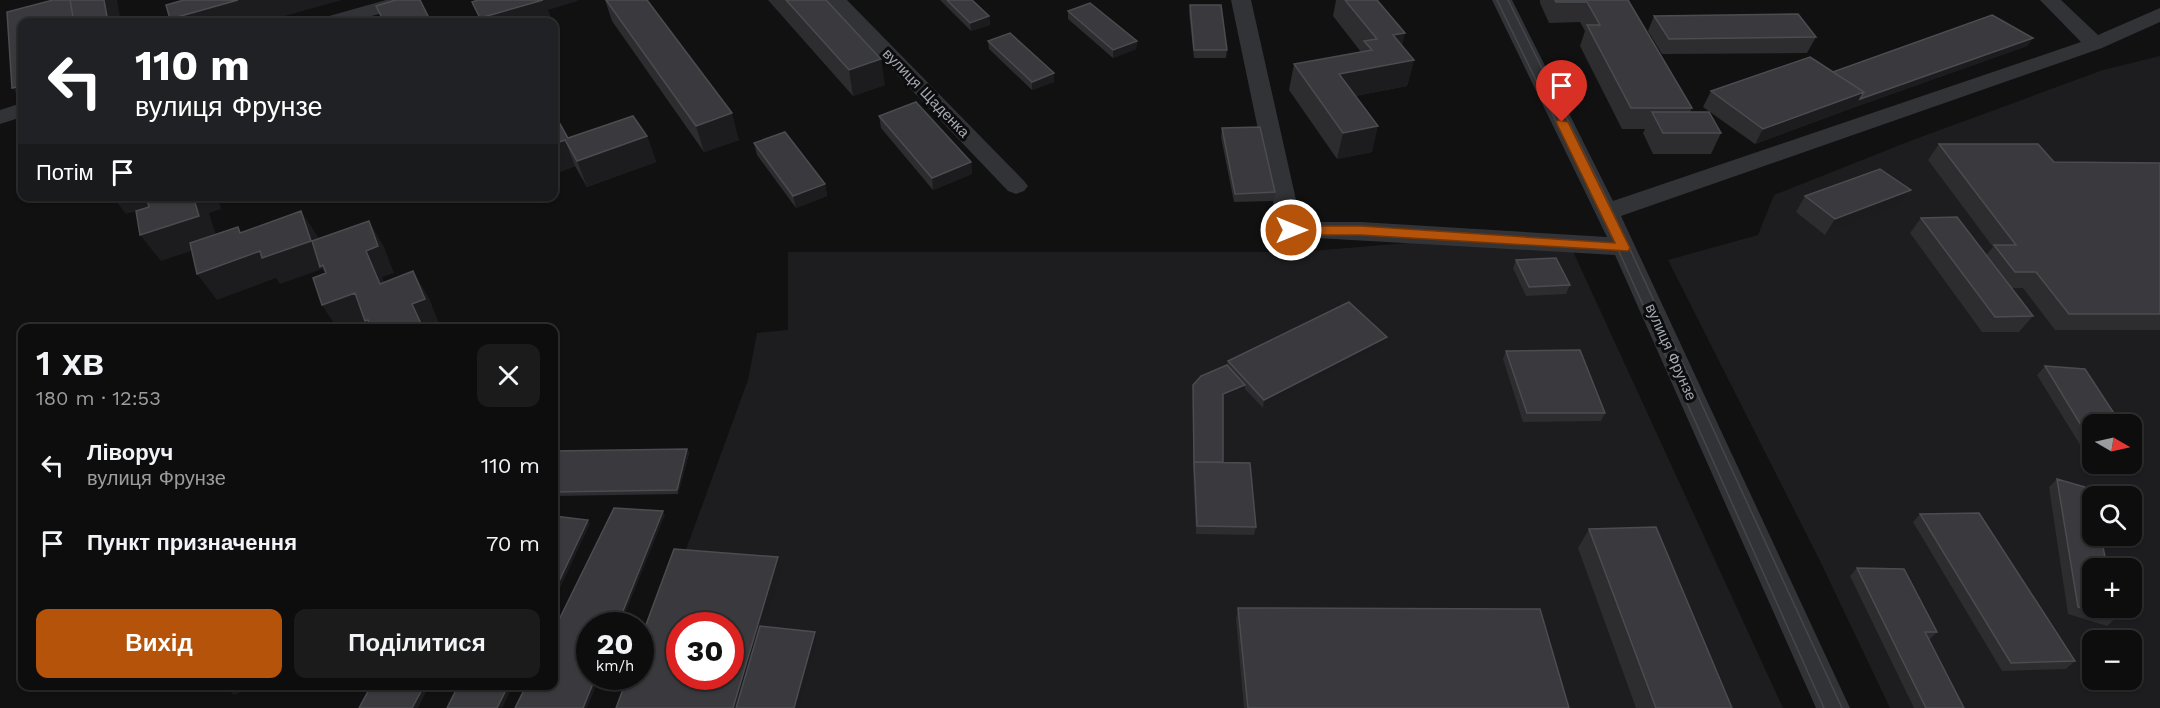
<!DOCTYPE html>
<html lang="uk">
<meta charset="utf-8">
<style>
:root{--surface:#0d0d0e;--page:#1b1b1c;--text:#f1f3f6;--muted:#9a9c9e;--line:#2d2d2e;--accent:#b45309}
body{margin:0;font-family:"Work Sans",sans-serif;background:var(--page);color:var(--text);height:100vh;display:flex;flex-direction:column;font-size:22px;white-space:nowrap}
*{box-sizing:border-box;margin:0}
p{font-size:20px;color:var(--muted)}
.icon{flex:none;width:33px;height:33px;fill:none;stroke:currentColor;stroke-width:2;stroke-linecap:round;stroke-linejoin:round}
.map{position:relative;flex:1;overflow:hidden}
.side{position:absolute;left:18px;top:324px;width:540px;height:366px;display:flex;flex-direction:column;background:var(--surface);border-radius:12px;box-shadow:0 2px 4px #0004,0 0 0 2px var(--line)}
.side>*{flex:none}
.top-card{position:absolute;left:18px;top:18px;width:540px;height:183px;border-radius:12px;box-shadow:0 2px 4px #0004,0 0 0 2px var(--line);background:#202124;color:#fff;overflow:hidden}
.needle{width:39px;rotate:99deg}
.controls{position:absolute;left:2082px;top:414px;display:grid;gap:12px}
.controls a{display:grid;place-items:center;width:60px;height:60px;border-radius:12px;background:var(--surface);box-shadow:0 2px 4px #0004,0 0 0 2px var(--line);font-size:30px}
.speed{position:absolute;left:576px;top:612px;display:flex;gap:12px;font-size:30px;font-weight:700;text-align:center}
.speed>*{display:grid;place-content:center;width:78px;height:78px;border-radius:50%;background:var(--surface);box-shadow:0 2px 4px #0004,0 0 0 2px var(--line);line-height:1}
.speed small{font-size:15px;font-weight:400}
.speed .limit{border:9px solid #d22;background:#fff;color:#111}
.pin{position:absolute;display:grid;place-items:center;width:51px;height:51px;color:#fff;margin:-62px -26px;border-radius:50% 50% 50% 0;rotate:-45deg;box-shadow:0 0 6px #0007}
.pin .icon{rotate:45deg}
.me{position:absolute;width:66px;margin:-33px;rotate:90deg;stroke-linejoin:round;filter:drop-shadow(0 0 4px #0008)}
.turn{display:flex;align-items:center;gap:21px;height:126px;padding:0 18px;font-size:27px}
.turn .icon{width:78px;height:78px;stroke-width:2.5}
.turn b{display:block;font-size:42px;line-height:51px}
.then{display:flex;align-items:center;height:57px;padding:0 18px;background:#0003;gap:12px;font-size:22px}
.round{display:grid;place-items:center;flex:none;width:63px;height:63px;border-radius:12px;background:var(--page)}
.headline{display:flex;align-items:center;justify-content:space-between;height:102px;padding:0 18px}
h1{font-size:36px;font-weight:600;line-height:45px}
.primary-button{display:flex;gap:12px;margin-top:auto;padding:12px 18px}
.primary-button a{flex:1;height:69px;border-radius:12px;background:var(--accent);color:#fff;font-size:24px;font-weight:600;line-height:69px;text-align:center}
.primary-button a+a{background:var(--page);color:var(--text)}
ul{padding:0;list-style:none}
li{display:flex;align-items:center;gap:18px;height:78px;padding:0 18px}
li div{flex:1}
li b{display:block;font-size:22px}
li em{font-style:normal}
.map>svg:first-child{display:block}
</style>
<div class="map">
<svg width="2160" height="708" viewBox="0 0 2160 708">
<rect width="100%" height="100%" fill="#111112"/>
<!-- built -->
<path fill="#1d1d1f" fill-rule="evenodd" d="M2160 56V708H1890L1820 561 1668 260 1758 235 1774 195 1910 141 2103 70ZM2092 424H2132V464H2092ZM2092 496H2132V536H2092ZM2092 568H2132V608H2092ZM2092 640H2132V680H2092Z
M1455 239 1571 247 1783 708H628L748 380 757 333 788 330V252H1299ZM680 626H730V676H680Z"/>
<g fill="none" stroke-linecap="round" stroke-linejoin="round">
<!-- minor -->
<path fill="#323337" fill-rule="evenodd" d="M386 0H418L415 4 350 22H319L322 18Z
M826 0H847L1024 181 1028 186 1024 191 1016 194 1008 191Z
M1231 0H1251L1301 222H1361L1607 237 1492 0H1512L1613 201 2081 42 2040 0H2061L2098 35 2160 8V22L2102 48 1621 216 1850 708H1816L1615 255 1282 236 1279 230Z
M22 103V117L0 124V110Z"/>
<!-- tram -->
<path stroke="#45474c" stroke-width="1.5" d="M1497 0 1617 247 1824 708
M1508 0 1604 193 1842 708"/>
</g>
<!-- wall -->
<path fill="#2d2d30" d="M605 0H647L739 140 704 152 612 21Z
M768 0H826L885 85 853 96Z
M940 0H972L989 16 990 25 971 31Z
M1336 0H1377L1402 46 1414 60 1407 86 1355 96 1372 152 1337 159 1289 90 1294 64 1361 52 1333 16Z
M1540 0H1628L1692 108 1690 112 1721 133 1711 154H1653L1643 133 1645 129H1622L1580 46 1585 31 1580 22 1549 23 1540 3Z
M1190 5 1227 50 1226 58H1194L1189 13Z
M1068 11 1137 41 1136 49 1113 58 1068 19Z
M1654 16 1816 37 1807 53 1662 54 1648 31Z
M2033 38 2027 46 1855 107 1755 144 1703 107 1711 91 1833 72Z
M988 41 1054 82 1032 90 989 49Z
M554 113 568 138 647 136 656 162 587 187 575 166 554 174Z
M879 116 971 162 972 174 933 190 881 128Z
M1222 128 1275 192 1274 201 1234 202 1221 137Z
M754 143 825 184 827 196 796 208 757 155Z
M1939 144 2054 162 2160 163V330H2055L2023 288H2011L2033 316 2019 332H1982L1910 233 1921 218 1986 255 1993 247 1928 160Z
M1911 190 1900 206 1825 235 1796 212 1805 196Z
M1516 260 1570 285 1566 294 1526 296 1513 268Z
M1387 337 1384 345 1263 408 1245 389 1223 398V462L1256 527 1254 535 1196 534 1193 470V385L1227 365 1228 361Z
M1506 351 1605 413 1601 421 1523 422 1503 359Z
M2045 366 2092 424V449L2082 448 2037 375Z
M687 449 689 453 678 494 554 496V451Z
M2057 479 2116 618 2107 626 2068 614 2049 487Z
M1920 514 2075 661 2066 669 2002 671 1913 522Z
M1589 529 1732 708H1636L1578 548Z
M1857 568 1937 632 1929 640 1964 708H1914L1850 576Z
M1238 608 1569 708H1244L1236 619Z"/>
<!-- shaded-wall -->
<path fill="#1c1c1e" d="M104 0H117L121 22H108Z
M238 0H342L263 22H173L170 19Z
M542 0H578V1L548 10 553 22H482L480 18Z
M989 16 990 25 971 31 970 23Z
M1405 33 1399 59 1393 35Z
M2033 38 2027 46 1855 107 1755 144 1763 129 1864 92Z
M1137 41 1136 49 1113 58V50Z
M881 59 885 85 853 96 849 70Z
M1414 60 1407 86 1334 100 1339 74Z
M1054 73V82L1032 90V82Z
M22 86V91L16 93 12 88Z
M732 113 739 140 704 152 696 126Z
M1378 126 1372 152 1337 159 1343 133Z
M647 136 656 162 587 187 577 161Z
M565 140 575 166 554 174V144Z
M971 162 972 174 933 190 932 178Z
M825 184 827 196 796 208 793 196Z
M1911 190 1900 206 1825 235 1835 219Z
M112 196H154L149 207 126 214Z
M193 196H218L221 209 209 213 218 242 161 261 140 235Z
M301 211 318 237 337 293 322 269 280 284 276 278 217 300 197 274 240 233 238 227 256 252Z
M369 221 384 247 394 273 382 277 396 310 380 284 366 251Z
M413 271 429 298 440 326 432 328H423L412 304Z
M355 293 373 328H369L365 322 347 328H337L322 305Z
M1387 337 1384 345 1263 408 1264 400Z
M1245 385V389L1222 398 1223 394Z
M687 449 689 453 678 494 677 490Z
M663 511 665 515 620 626H617Z
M588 520 590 524 554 601V592Z
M778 557 782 568 741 708H733Z
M815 632 817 639 799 708H794Z
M596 676H600L587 708H583Z
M223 686H254L234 695Z
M424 686H429L418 708H412Z
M508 686H513L502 708H497Z"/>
<!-- building -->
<path fill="#3a3a3e" stroke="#4a4c50" stroke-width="1.5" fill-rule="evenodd" d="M53 0H70L74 22H22V86L12 88 7 12Z
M70 0H104L108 22H74Z
M184 0H238L170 19 166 5Z
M396 0H420L431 22H384L376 6Z
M478 0H543L480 18 472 2Z
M606 0H647L732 113 696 126Z
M786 0H826L881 59 849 70Z
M947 0H972L989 16 970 23Z
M1345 0H1377L1405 33 1393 35 1414 60 1339 74 1378 126 1343 133 1294 64 1372 50 1364 41 1377 39Z
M1555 0H1628L1692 108H1631L1587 25H1600L1587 2H1556Z
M1090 3 1137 41 1113 50 1068 11Z
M1190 5H1221L1227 50H1194Z
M1798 14 1816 37 1669 39 1654 16Z
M1992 15 2033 38 1860 99 1864 92 1833 72Z
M1010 33 1054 73 1032 82 988 41Z
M1810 57 1864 92 1763 129 1711 91Z
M916 102 971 162 932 178 879 116Z
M1652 112H1709L1721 133H1663Z
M554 113 568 138 633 116 647 136 577 161 565 140 554 144Z
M1260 127 1275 192 1235 194 1222 128Z
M785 132 825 184 793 196 754 143Z
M1939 144H2038L2054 162 2160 163V314H2069L2036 272H2015L1994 245H2016Z
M1880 169 1911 190 1835 219 1805 196Z
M144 196H193L199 216 140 235 136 211 149 207 147 199 144 200Z
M301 211 311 241 262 258 260 251 197 274 190 243 238 227 240 233Z
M1957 217 2033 316 1995 317 1921 218Z
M369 221 378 246 366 251 380 284 413 271 425 299 412 304 423 328H371L368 320 365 321 355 293 322 305 313 278 326 273 323 265 320 267 312 241Z
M1556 258 1570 285 1529 287 1516 260Z
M1349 302 1387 337 1264 400 1228 361Z
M1580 350 1605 413H1527L1506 351Z
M1227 365 1245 385 1223 394V462H1194V465L1193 385 1201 376Z
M2045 366 2085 369 2121 424H2092V440H2090Z
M687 449 677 490 554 492V451Z
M1194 462 1250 463 1256 527 1197 526Z
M2057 479 2092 489 2094 496H2092V536H2101L2107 568H2092V608H2114L2116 618 2078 607Z
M614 508 663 511 617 626H590V676H596L583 708H515L526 686H554V630Z
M1979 513 2075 661 2011 663 1920 514Z
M554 516 588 520 554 592Z
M1656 527 1732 708H1656L1589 529Z
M674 549 778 557 733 708H616L628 676H640V641ZM680 626H730V676H680Z
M1857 568 1904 569 1937 632H1925L1964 708H1926Z
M1238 608 1540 609 1569 708H1248Z
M760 626 815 632 794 708H736Z
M371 686H424L412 708H359Z
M458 686H508L497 708H447Z"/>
<!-- route -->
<path fill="#b45309" stroke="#753606" stroke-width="1.5" d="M1558 120 1568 122 1630 248 1628 251 1361 235H1291L1285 230 1291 226H1361L1615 243 1556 122Z"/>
<g text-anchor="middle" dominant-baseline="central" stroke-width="6" stroke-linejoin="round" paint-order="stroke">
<!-- street labels -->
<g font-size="15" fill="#a3a8b2" stroke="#0c0c0d">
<text transform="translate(926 93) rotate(46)">вулиця Щаденка</text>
<text transform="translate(1671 352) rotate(66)">вулиця Фрунзе</text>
</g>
</g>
</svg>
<div class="controls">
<a><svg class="needle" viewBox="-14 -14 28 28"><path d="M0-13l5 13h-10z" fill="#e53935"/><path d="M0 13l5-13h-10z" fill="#9a9c9e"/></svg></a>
<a><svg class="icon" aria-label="search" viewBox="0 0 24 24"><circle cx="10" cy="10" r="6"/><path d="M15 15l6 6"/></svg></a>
<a>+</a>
<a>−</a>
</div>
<div class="speed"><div>20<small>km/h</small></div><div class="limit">30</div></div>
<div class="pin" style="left:1562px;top:122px;background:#d93025"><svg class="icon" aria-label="arrive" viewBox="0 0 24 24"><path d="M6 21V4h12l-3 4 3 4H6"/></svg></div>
<svg class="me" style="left:1291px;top:230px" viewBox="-20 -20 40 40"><circle r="17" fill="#b45309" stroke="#fff" stroke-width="3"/><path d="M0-11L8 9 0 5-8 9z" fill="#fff"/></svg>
<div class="top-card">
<div class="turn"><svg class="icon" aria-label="left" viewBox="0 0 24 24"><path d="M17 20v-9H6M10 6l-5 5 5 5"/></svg><div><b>110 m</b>вулиця Фрунзе</div></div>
<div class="then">Потім<svg class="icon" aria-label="arrive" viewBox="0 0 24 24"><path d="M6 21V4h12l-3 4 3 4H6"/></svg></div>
</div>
<section class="side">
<div class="headline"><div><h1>1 хв</h1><p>180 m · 12:53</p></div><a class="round"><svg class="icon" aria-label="close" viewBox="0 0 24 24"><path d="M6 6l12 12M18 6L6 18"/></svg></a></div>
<ul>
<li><svg class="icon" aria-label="left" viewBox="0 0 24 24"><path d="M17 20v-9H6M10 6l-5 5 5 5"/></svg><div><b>Ліворуч</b><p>вулиця Фрунзе</p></div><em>110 m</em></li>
<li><svg class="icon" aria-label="arrive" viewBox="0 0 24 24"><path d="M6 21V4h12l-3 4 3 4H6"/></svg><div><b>Пункт призначення</b></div><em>70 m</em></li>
</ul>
<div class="primary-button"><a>Вихід</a><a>Поділитися</a></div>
</section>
</div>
